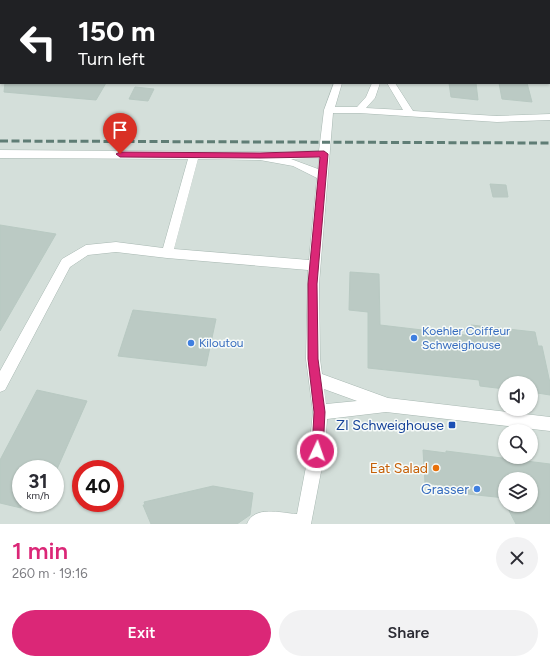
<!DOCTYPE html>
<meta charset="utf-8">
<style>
:root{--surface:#fff;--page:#f2f2f3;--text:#2b2b33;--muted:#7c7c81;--accent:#db2777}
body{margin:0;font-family:Figtree,sans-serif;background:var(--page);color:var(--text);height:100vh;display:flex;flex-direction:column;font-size:15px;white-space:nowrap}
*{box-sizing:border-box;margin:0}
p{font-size:13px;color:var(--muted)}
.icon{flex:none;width:22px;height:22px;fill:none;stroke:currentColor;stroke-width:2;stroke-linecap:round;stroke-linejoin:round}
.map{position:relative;height:524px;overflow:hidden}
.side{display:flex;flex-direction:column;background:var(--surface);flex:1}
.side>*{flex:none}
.top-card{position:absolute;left:0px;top:0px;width:550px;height:84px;box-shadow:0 1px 3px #0004;background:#202124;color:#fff;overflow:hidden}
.fabs{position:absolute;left:498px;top:376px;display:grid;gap:8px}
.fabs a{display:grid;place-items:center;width:40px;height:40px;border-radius:50%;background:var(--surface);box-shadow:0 1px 3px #0004;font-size:20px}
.speed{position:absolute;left:12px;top:460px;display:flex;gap:8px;font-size:20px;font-weight:700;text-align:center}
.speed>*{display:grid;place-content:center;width:52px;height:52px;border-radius:50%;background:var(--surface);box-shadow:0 1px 3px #0004;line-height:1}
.speed small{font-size:10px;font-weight:400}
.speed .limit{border:6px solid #d22;background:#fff;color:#111}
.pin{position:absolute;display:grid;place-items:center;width:34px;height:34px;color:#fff;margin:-41px -17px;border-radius:50% 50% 50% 0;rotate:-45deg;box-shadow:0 0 4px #0007}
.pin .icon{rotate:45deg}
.me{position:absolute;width:44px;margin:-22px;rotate:3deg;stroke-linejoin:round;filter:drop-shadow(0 0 3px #0008)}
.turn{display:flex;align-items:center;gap:14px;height:84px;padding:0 12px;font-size:18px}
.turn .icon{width:52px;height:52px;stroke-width:2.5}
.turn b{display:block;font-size:28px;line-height:34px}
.round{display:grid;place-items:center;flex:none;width:42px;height:42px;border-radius:21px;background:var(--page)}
.head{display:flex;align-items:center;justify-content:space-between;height:68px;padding:0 12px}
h1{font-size:24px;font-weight:600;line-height:30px;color:var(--accent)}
.action{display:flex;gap:8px;margin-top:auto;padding:8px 12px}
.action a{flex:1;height:46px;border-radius:24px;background:var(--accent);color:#fff;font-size:16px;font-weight:600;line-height:46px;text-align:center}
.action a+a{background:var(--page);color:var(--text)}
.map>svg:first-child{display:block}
</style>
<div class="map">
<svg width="550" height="524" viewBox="0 0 550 524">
<rect width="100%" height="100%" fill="#e6efeb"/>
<!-- built -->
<path fill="#d4dfda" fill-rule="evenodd" d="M0 0H550V524H0ZM1 1H549V83H1ZM505 383H531V409H505ZM505 431H531V457H505ZM21 469H55V503H21ZM81 469H115V503H81ZM505 479H531V505H505Z"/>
<!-- building -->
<path fill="#bbcac4" stroke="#b8c9c2" d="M5 83H106L96 100 4 92Z
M449 83H476L478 100 451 97Z
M499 83H527L532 102 502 99Z
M135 87 154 89 148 101 129 99Z
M490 184 506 185 508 197H493Z
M0 225 56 234 0 331Z
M350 272 379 274 380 325 473 336 471 325 535 332 538 346H542L550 383V395L531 392V383H505V389L480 386 479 380 368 368V312L349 310Z
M133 310 216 319 206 366 118 356Z
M37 390 87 401 57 469H21V508L0 503V460Z
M423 450 446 453V451L550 464V524H516L506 505H531V479H505V498L449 492V486L425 483Z
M213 486 253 493 250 515 237 524H151L143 505H145L144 502Z"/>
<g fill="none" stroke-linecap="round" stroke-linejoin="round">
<defs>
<path id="minor" d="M291 0H299V1H291Z
M309 0H323L324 1H310Z
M334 0H343L344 1H335Z
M365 0H373V1H365Z
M423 0H436L437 1H424Z
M549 28H550V32H549Z
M334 83H342L335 107H357L366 97 372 83H380L375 98 366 108 403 110 387 83H395L413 111 497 116 550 114V120L497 122 359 113H333L319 284 320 359 322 374 388 398 550 417V431L386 412 327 419 325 451 311 524H247C254 505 280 513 297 514L309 451 313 412 306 359 308 270 167 258 116 252 88 255 70 267 5 390 0 392V371L62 259 86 245 116 242 163 248 188 159 0 158V150L260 152 319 151 324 110ZM319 158 318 169 291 159ZM198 159 260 160 293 166 317 178 309 260 174 249ZM324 389 357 401 326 404Z"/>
</defs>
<!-- minor casing -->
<use href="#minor" stroke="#a8b8b2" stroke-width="1"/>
<!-- minor -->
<use href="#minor" fill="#fff" fill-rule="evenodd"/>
<!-- rail -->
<path stroke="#5f7d75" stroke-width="3" stroke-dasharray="8 3.5" stroke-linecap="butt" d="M0 141 550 143"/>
</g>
<!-- route -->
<path fill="#db2777" stroke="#8e194d" d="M324 151 328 154 317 284 318 359 325 412 323 451 322 455 317 457 313 455 312 451 314 412 308 359V284L320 157 260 158 120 157 116 154 120 152 260 153Z"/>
<!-- markers -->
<g fill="#3f7fe0" stroke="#f7fbf9" stroke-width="1.5">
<circle cx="414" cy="338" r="4"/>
<circle cx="191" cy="343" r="4"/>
<circle cx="477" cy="489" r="4"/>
</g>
<rect fill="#1a4fb4" stroke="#f7fbf9" stroke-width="1.5" x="448" y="421" width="8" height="8" rx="2"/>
<circle fill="#e8710a" stroke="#f7fbf9" stroke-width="1.5" cx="436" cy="468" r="4"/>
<g text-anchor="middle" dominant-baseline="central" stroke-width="3" stroke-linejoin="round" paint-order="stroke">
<!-- shop labels -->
<g font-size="12" fill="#366cbe" stroke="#f7fbf9" text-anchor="start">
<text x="422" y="331">Koehler Coiffeur<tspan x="422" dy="14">Schweighouse</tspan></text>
<text x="199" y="343">Kiloutou</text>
</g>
<!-- near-transit labels -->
<g font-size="14" fill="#164399" stroke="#f7fbf9" text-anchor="end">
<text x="444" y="425">ZI Schweighouse</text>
</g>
<!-- near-food labels -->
<g font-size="14" fill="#c56008" stroke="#f7fbf9" text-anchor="end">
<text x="428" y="468">Eat Salad</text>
</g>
<!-- near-shop labels -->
<g font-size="14" fill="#366cbe" stroke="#f7fbf9" text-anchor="end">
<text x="469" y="489">Grasser</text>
</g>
</g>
</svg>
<div class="fabs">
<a><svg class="icon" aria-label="sound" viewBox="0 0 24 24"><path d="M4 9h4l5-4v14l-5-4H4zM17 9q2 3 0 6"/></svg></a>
<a><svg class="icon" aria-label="search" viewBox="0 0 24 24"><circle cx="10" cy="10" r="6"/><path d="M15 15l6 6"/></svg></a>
<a><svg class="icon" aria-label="layers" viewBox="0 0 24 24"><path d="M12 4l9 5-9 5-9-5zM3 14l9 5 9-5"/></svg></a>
</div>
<div class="speed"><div>31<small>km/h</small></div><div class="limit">40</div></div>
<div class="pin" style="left:120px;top:154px;background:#d93025"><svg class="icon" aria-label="arrive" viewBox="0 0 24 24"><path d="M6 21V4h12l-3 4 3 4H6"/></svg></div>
<svg class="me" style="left:317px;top:451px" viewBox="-20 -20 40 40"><circle r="17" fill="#db2777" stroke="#fff" stroke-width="3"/><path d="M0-11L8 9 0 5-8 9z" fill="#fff"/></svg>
<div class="top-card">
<div class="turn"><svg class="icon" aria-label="left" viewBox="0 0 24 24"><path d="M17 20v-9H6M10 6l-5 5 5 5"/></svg><div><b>150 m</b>Turn left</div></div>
</div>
</div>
<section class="side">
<div class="head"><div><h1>1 min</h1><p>260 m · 19:16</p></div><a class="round"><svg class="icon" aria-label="close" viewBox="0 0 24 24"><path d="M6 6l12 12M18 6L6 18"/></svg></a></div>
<div class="action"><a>Exit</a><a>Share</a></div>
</section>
